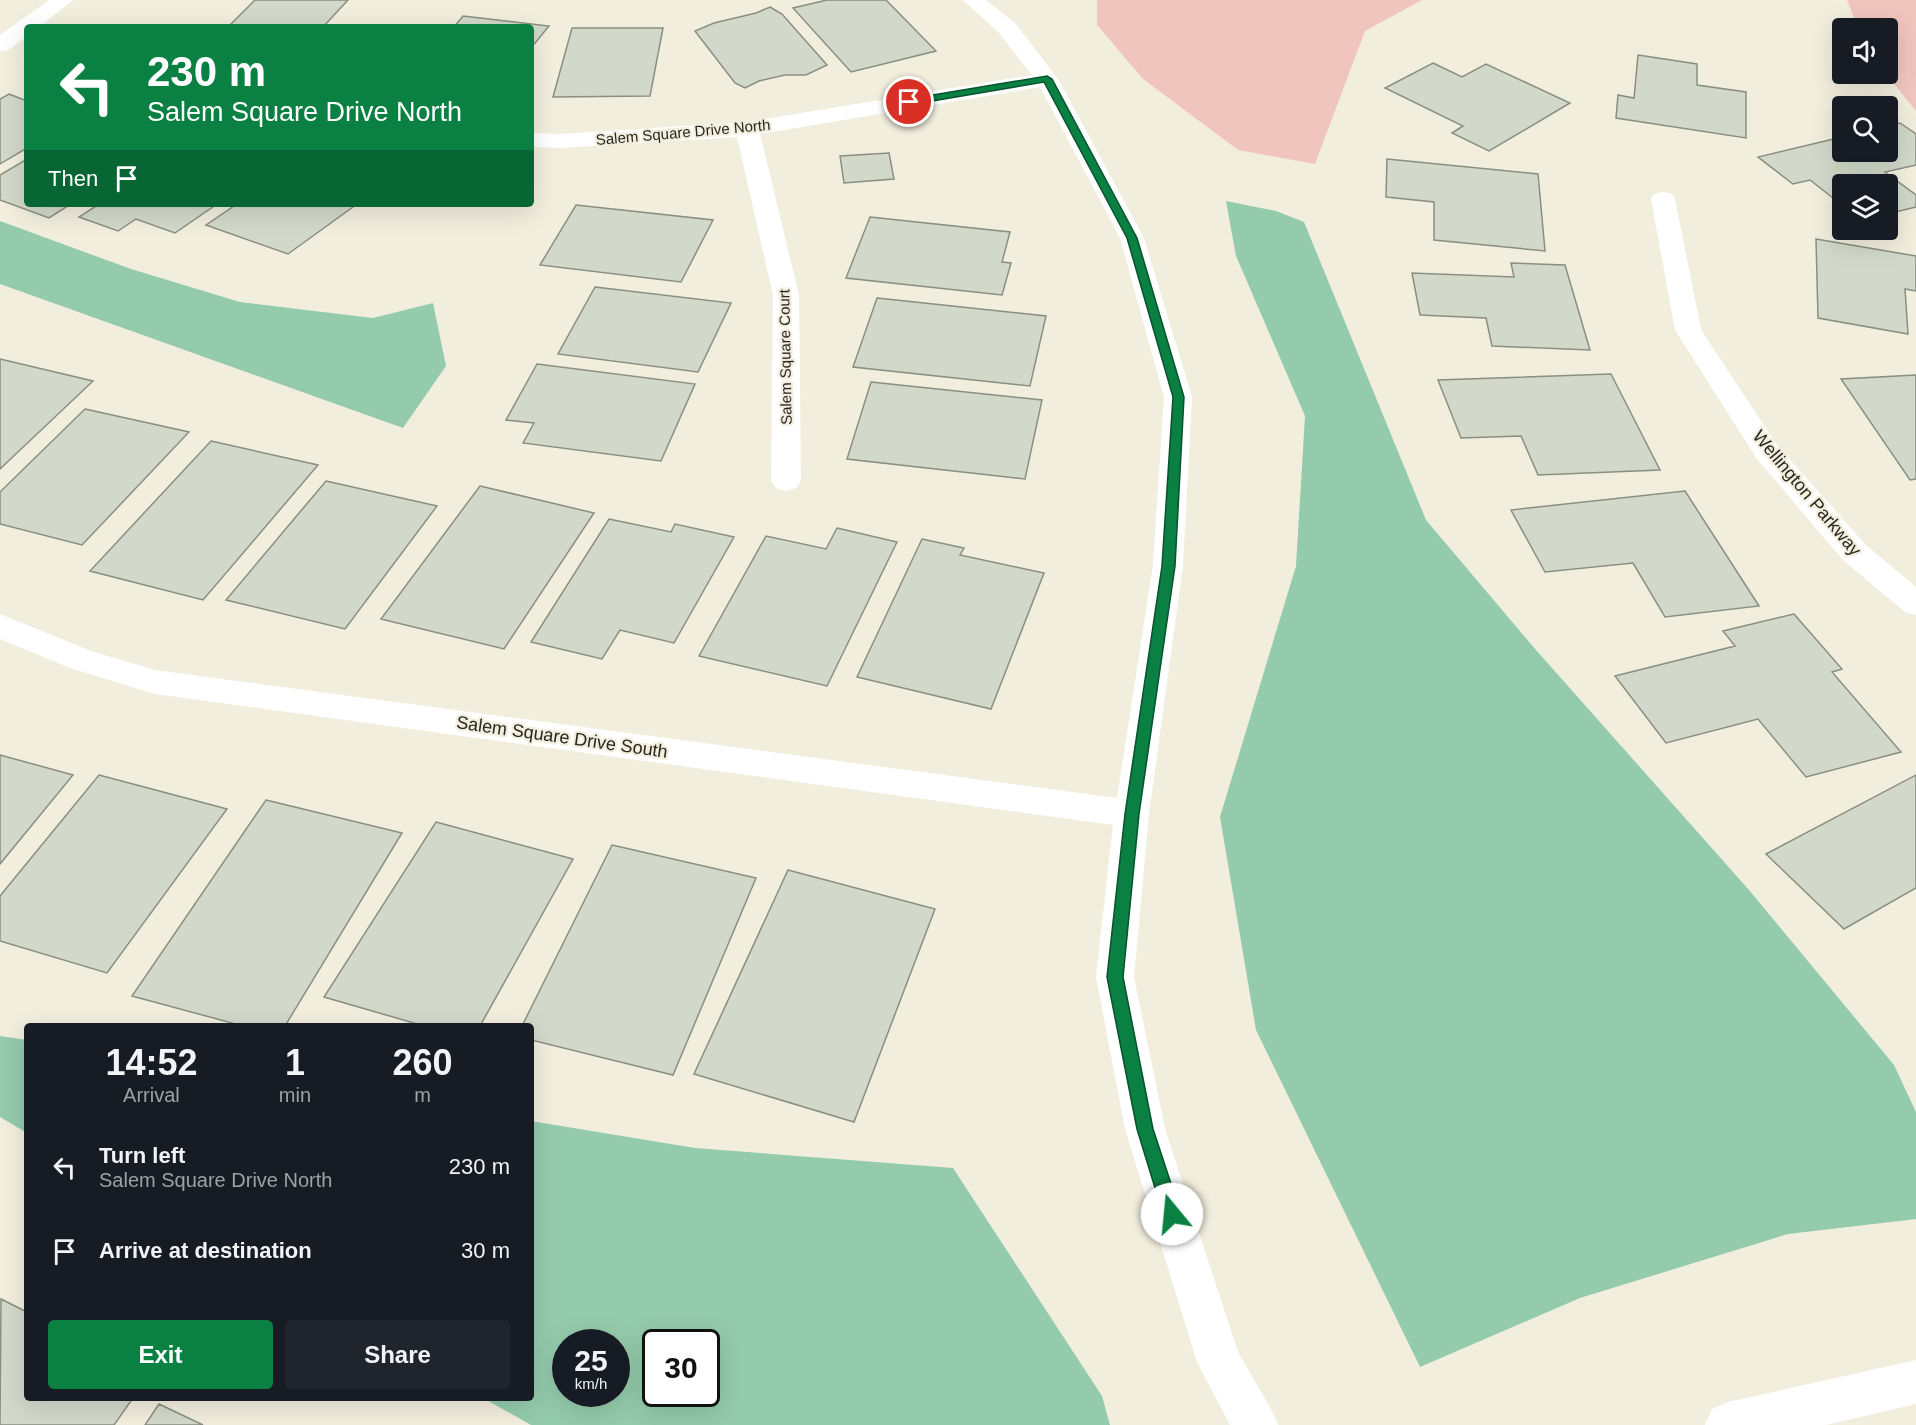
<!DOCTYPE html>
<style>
:root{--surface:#171b24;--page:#20242c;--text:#f1f3f6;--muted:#9ea1a6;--accent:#0b8043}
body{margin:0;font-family:Arial,sans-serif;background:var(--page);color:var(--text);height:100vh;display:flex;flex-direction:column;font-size:22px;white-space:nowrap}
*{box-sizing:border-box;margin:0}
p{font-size:20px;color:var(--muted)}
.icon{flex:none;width:33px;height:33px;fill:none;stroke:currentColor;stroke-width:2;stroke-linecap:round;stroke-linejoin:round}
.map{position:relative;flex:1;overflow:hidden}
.sheet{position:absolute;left:24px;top:1023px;width:510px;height:378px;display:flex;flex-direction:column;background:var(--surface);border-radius:6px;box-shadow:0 6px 24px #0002}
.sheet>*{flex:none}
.banner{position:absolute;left:24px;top:24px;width:510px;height:183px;border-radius:6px;box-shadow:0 6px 24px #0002;background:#0b8043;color:#fff;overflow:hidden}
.tools{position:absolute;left:1832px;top:18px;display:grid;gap:12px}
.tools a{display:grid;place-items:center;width:66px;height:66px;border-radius:6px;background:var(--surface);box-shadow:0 6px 24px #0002;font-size:30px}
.speed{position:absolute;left:552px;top:1329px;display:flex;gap:12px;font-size:30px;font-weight:700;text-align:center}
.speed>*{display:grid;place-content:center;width:78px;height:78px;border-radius:50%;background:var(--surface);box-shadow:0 6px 24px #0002;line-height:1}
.speed small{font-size:15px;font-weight:400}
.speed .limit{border:3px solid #111;border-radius:9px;background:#fff;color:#111}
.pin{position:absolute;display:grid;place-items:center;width:51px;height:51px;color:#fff;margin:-26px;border:3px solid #fff;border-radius:50%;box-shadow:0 2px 6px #0007}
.me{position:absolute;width:66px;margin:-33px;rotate:343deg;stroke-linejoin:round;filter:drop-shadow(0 0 4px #0008)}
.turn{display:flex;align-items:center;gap:21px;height:126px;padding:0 24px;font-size:27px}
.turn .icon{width:78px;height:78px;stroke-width:2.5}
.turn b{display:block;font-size:42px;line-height:51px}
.then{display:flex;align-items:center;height:57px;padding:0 24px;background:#0003;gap:12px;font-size:22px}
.eta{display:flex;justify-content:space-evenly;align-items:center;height:102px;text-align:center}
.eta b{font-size:36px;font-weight:800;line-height:42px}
.action{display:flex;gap:12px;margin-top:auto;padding:12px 24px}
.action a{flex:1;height:69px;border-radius:6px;background:var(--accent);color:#fff;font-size:24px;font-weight:800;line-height:69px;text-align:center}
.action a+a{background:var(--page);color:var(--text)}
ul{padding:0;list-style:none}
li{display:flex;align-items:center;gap:18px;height:84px;padding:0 24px}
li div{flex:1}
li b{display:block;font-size:22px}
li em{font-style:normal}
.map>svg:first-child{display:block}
</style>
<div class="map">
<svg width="1916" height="1425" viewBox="0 0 1916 1425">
<rect width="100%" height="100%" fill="#f2eede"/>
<!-- green -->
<path fill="#f0c5be" d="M1097 0H1422L1365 31 1315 164 1238 150 1143 79 1097 25Z
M1847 0H1916V111L1886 74 1887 28H1858Z"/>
<!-- water -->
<path fill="#94cbac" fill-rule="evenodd" d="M1226 201 1276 211 1304 222 1426 520 1536 650 1749 890 1894 1065 1916 1112V1219L1788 1234 1580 1298 1420 1367 1256 1030 1220 817 1296 566 1305 416 1236 256Z
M0 221 131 269 240 302 373 318 433 303 446 366 403 428 0 284Z
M0 1036 27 1040V1133L0 1117Z
M531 1121 695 1148 953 1168 1102 1396 1110 1425H531L483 1398H531ZM616 1342V1394H566V1342ZM706 1342V1394H656V1342Z"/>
<!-- building -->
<path fill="#d2d9ca" stroke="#898f81" stroke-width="1.5" d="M255 0H348L323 27H228Z
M827 0H886L936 51 851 72 793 8Z
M770 7 782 14 827 65 806 75H785L759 81 745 88 735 83 695 31 714 23 756 13Z
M463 16 549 26 531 48V27H454Z
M572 28H663L650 96 553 97Z
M1638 55 1697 64V85L1746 92V138L1616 118 1618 95 1634 98Z
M1433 63 1462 77 1486 64 1570 103 1489 151 1452 133 1463 126 1385 88Z
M9 94 27 101V148L0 164V99Z
M1900 123 1916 134V165L1885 172 1916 195V207L1887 214V184H1842V205L1810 180 1793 184 1758 157 1842 137V152H1887V126Z
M889 153 894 179 844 183 840 156Z
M27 159V204H71L49 218 0 200V175Z
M1387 159 1538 174 1545 251 1434 240V202L1386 197Z
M99 204H217L175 233 136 219 118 231 79 217Z
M237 204H357L288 254 206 225Z
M576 205 713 220 681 282 540 265Z
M870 217 1010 232 1002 262 1011 263 1002 295 846 278Z
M1816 239 1916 256V291L1905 289 1908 334 1818 318Z
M1511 263 1565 265 1590 350 1492 346 1486 318 1420 315 1412 273 1514 277Z
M595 287 731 303 698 372 558 354Z
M877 298 1046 316 1030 386 853 367Z
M0 359 93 381 0 469Z
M537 364 695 384 661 461 523 443 534 423 506 420Z
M1611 374 1660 470 1538 475 1521 436 1461 438 1438 380Z
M1916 375V479L1910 480 1841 379Z
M871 382 1042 400 1025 479 847 459Z
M85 409 189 432 82 545 0 524V492Z
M211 441 318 465 203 600 90 571Z
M326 481 437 506 345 629 226 600Z
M480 486 594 513 504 649 381 619Z
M1685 491 1759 606 1665 617 1633 563 1545 572 1511 510Z
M609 519 671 532 675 524 734 537 674 643 620 630 602 659 531 642Z
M837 528 897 542 827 686 699 656 766 536 826 549Z
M922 539 964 548 960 555 1044 573 991 709 857 677Z
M1794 614 1842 669 1832 672 1901 752 1806 777 1758 719 1666 743 1615 676 1735 646 1723 631Z
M0 755 73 775 0 864Z
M99 775 227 809 107 973 0 941V896Z
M1916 775V888L1844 929 1766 854Z
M266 800 402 833 285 1026H243L132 996Z
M436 822 573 859 480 1026H424L324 997Z
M612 845 756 878 673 1075 531 1040V1026H522Z
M788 870 935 909 854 1122 694 1074Z
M1 1299 27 1312V1398H133L114 1425H0Z
M159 1404 203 1425H145Z"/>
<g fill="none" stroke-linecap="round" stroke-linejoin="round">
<!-- minor -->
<path fill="#fff" fill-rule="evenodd" d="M49 0H73L39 27H27V36L8 50 0 51V35Z
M963 0H986L1015 23 1058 79 1144 238 1192 397 1183 565 1149 814 1134 977 1165 1129 1238 1352 1271 1409 1278 1425H1230L1197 1362 1125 1129 1096 977 1113 825 155 694 70 668 0 639V614L91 651 155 670 1117 798 1153 565 1164 397 1120 238 1040 87 760 134 799 295 801 481 796 488 786 491 776 488 771 481 773 295 737 137 560 148 531 147V133L560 134 747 122 1032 75 999 33Z
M1663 192 1672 194 1675 199 1701 330 1777 445 1866 545 1916 587V615L1905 612 1844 561 1757 459 1675 330 1651 199 1654 194Z
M1916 1360V1404L1826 1425H1705L1712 1409 1728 1402Z"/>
</g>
<!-- route -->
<path fill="#0b8043" stroke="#07532c" stroke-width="1.5" d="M1047 76 1052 79 1137 238 1184 397 1175 566 1139 814 1123 977 1153 1129 1181 1214 1178 1220 1172 1222 1166 1220 1163 1214 1137 1129 1107 977 1125 814 1162 566 1173 397 1127 238 1044 82 909 105 904 102 909 99Z"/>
<g text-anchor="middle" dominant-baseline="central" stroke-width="4.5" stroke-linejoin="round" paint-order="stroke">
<!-- far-street labels -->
<g font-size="15" fill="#292721" stroke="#f2eede">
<text transform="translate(683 132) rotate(-5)">Salem Square Drive North</text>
<text transform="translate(785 357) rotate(-91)">Salem Square Court</text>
</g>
<!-- street labels -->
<g font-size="18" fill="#292721" stroke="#f2eede">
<text transform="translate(1807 493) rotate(50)">Wellington Parkway</text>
<text transform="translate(562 737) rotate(8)">Salem Square Drive South</text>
</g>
</g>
</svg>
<div class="tools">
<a><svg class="icon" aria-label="sound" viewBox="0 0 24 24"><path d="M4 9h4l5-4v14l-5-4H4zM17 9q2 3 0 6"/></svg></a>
<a><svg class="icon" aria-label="search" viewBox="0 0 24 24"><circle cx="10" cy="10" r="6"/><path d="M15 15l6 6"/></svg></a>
<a><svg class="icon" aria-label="layers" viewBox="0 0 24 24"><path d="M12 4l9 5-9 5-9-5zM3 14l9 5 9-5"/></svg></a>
</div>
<div class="speed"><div>25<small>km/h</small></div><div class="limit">30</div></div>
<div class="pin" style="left:909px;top:102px;background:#d93025"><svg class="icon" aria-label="arrive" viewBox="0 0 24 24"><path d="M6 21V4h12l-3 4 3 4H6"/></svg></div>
<svg class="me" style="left:1172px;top:1214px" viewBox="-20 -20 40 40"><circle r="19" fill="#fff"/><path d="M0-13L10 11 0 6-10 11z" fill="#0b8043"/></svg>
<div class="banner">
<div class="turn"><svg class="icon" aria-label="left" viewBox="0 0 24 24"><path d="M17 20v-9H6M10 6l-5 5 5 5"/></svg><div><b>230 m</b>Salem Square Drive North</div></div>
<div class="then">Then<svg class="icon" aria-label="arrive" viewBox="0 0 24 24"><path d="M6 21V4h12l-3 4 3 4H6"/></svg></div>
</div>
<section class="sheet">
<div class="eta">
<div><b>14:52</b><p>Arrival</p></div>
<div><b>1</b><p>min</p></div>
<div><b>260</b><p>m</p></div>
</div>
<ul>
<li><svg class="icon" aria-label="left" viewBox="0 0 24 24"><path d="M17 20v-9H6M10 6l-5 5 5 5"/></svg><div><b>Turn left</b><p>Salem Square Drive North</p></div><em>230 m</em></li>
<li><svg class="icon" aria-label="arrive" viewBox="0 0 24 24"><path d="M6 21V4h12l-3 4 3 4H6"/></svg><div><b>Arrive at destination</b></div><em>30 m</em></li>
</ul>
<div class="action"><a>Exit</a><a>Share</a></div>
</section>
</div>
